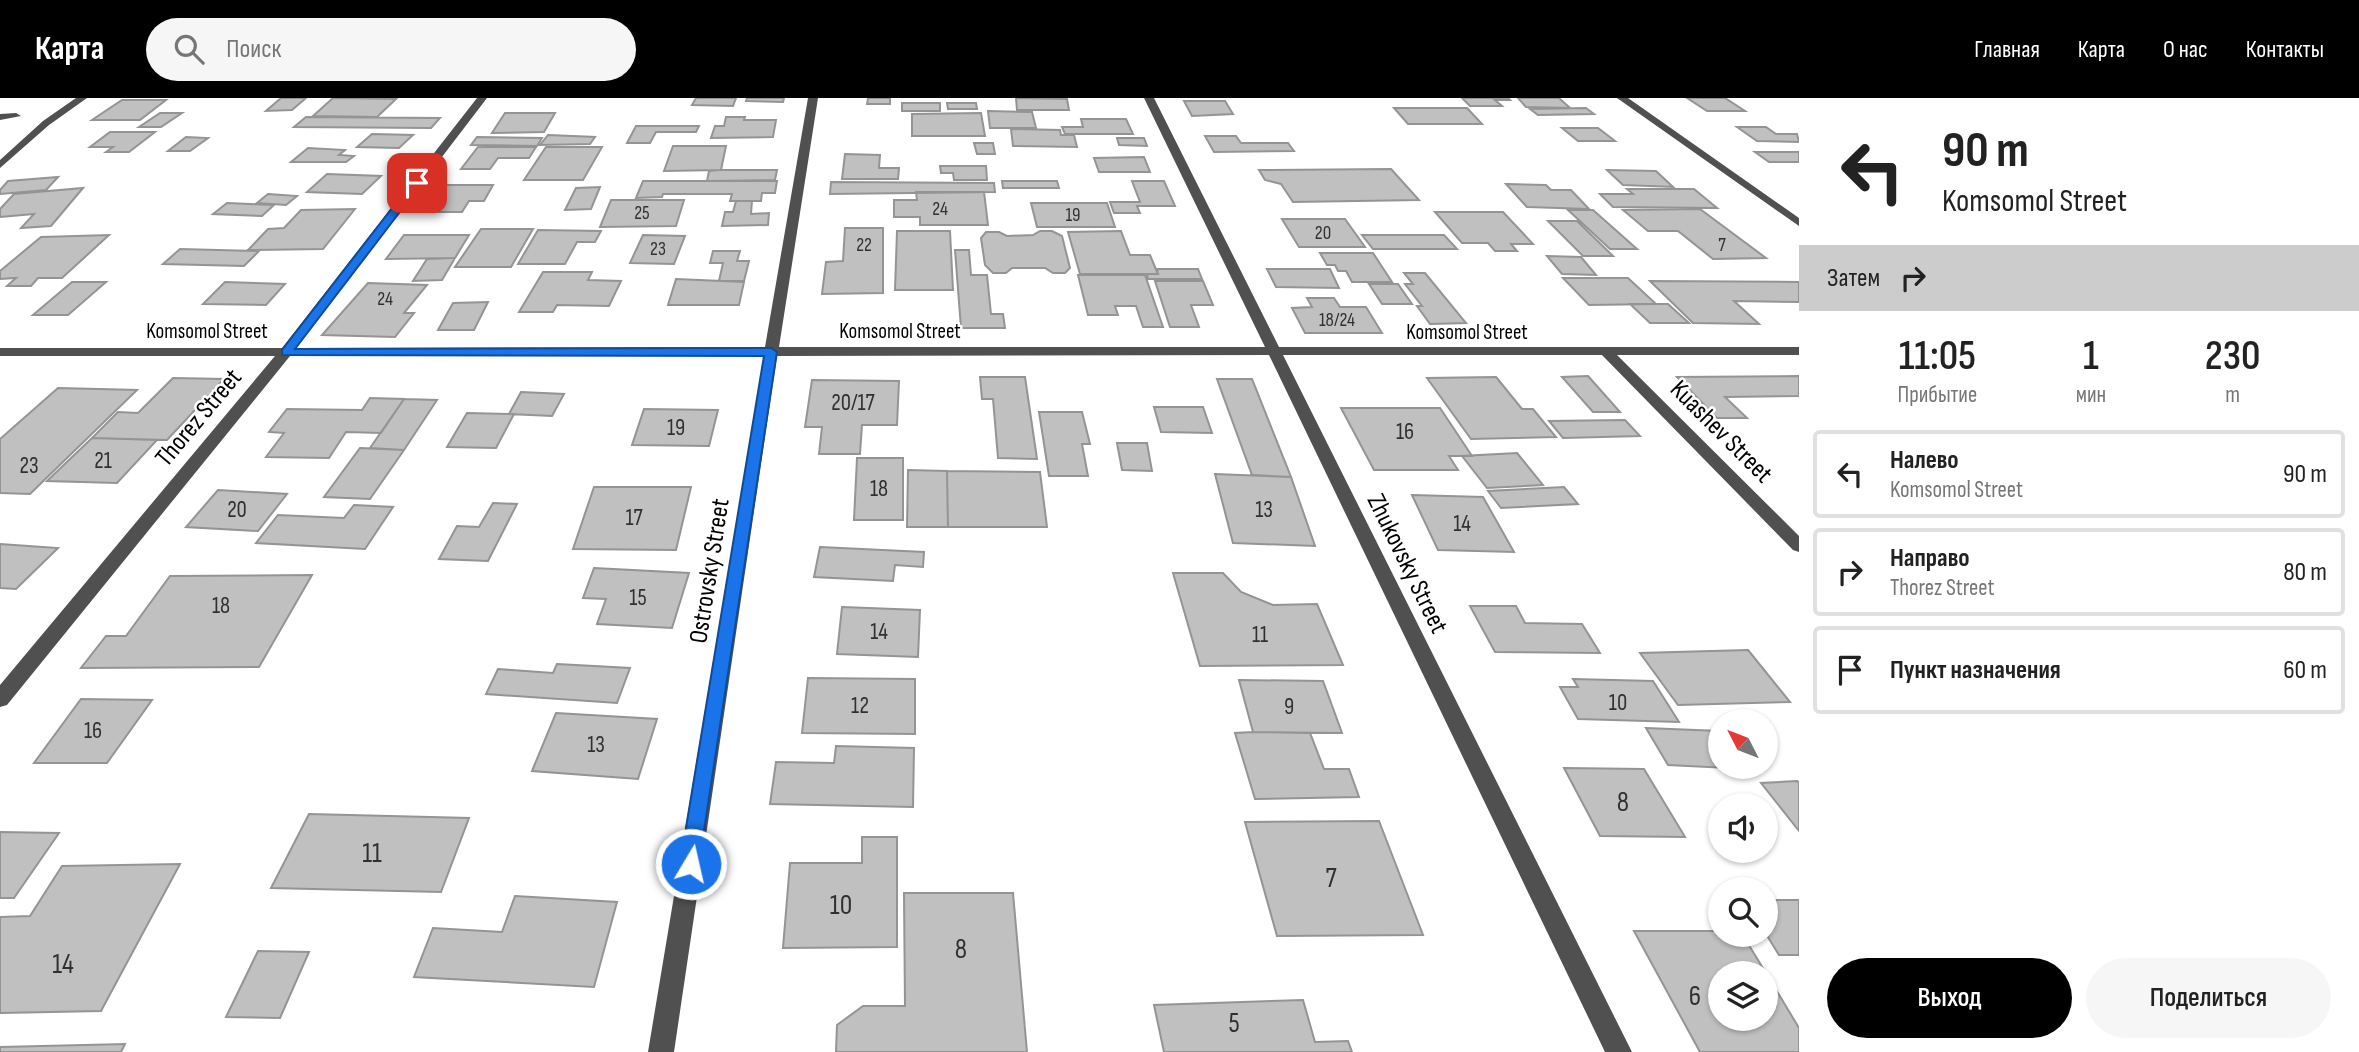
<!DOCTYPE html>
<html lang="ru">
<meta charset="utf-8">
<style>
:root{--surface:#fff;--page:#f6f6f6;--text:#222;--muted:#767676;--line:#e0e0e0;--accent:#000}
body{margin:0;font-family:"Sofia Sans Condensed",sans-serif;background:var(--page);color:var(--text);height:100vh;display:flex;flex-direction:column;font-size:26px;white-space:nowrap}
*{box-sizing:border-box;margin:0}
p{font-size:23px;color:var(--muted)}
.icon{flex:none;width:38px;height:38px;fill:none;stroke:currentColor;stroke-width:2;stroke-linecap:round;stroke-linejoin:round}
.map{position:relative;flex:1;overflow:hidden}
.side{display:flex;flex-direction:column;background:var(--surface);width:560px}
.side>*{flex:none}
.guide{background:#fff;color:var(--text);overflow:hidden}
.needle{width:46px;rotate:312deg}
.buttons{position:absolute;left:1708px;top:611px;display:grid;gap:14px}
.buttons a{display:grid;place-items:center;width:70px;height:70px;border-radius:50%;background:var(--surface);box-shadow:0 2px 5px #0004;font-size:35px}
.pin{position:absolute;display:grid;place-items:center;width:60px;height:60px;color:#fff;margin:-30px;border-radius:14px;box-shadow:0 4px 10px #0006}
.me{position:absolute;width:77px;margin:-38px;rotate:9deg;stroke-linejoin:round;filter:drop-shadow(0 0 5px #0008)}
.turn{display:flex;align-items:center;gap:24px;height:147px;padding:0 28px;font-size:32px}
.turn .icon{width:91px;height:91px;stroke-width:2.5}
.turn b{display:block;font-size:49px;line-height:60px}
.then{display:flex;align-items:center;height:66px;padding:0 28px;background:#0003;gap:14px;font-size:26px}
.eta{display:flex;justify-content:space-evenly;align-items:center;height:119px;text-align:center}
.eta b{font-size:42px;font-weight:600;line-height:49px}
.button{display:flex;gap:14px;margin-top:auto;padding:14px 28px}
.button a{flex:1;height:80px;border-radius:42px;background:var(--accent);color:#fff;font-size:28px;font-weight:600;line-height:80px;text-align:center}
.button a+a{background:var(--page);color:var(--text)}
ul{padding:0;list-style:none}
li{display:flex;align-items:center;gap:21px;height:88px;margin:0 14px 10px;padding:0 14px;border:4px solid var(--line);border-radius:7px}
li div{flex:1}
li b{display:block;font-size:26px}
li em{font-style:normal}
header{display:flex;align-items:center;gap:42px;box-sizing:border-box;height:98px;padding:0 35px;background:var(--accent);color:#fff}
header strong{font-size:33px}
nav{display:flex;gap:38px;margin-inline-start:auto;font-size:24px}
.search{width:490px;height:63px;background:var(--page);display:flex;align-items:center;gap:18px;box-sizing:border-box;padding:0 24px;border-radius:38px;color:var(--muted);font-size:26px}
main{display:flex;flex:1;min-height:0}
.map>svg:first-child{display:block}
</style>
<header>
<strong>Карта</strong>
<div class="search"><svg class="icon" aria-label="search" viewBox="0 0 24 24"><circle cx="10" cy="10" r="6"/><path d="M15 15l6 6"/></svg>Поиск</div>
<nav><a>Главная</a><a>Карта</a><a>О нас</a><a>Контакты</a></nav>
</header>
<main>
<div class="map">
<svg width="1799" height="954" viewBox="0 0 1799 954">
<rect width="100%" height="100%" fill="#fff"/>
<!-- building -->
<path fill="#c0c0c0" stroke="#949494" stroke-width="2" d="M281 0H306L292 12 266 13Z
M333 0 396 1 377 19 313 18Z
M696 0H736L733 8 692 7Z
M747 0H784L783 4 746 3Z
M868 0H890V6H867Z
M1016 0 1067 1 1069 12H1017Z
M1462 0H1508L1510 2H1495L1502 8H1470Z
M1518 0H1559L1570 10 1526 9Z
M1687 0H1725L1745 13H1707Z
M122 2H166L140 22H92Z
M1184 3H1225L1233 16 1192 18Z
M902 5H940V13H902Z
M947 5H976L977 11H948Z
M1394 10H1467L1482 26H1408Z
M1586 10 1594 16 1538 17 1530 11Z
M988 13 1032 14 1036 30H990Z
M160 15H182L161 29H139Z
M505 15H555L544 34 492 35Z
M981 15 985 38H912V16Z
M306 19 440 20 431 30 294 29Z
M726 19H745L744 22H776L773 39 711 40 715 28H724Z
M1081 21H1126L1133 36H1065L1062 29H1083Z
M636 28H699L696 34H656L650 45H627Z
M1737 29H1766L1776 36H1797L1799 44 1757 43Z
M1562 30H1598L1615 43H1578Z
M1011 31 1060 32 1061 37H1074L1077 49 1013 48Z
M110 34H155L129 54H106L113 49H90Z
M372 36 413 37 399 50 357 49Z
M548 37 595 39 590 46 540 47Z
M1205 38H1236L1241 45H1288L1294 53 1214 54Z
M186 39 208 40 190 53H168Z
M477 39 542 40 537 48 471 47Z
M1117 40H1144L1147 48 1119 47Z
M974 45H993L995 56H977Z
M673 48H726L721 72 664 73Z
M478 49H536L529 60H498L490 71H461Z
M546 49H602L583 82H524Z
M308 50 345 52 339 57 354 58 346 64H291Z
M1755 54H1799V64H1769Z
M845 56 880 57 879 70H899L898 81H842Z
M1144 59 1150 74H1099L1094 60Z
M940 68H986L987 82H954L953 75H941Z
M1391 71 1419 102 1293 104 1281 86 1265 82 1259 72Z
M721 72H777L775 82 707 83 709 73Z
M1607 72 1656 73 1673 89 1623 87Z
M327 76 381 78 362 96 307 94Z
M58 79 46 92 0 96V92L8 83Z
M643 83H777L775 95H762L761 103H730L732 96H663L662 99 636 100Z
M1002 83H1057L1059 90H1003Z
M1132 83H1164L1175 108H1137L1140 115H1114L1110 104H1140Z
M831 84 994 85 995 94 830 96Z
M1506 86 1546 87 1551 92H1571L1589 111 1527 109Z
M446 87H493L484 103H469L462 114H429Z
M600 89 591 111 565 112 576 90Z
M83 90 51 128 21 130 34 116 0 119V111L14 96Z
M1627 91H1694L1717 110 1613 109 1600 96H1633Z
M916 94H984L988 127H920V119H894V102H917Z
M268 96 297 98 286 107 257 105Z
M611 102H684L676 128 600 129Z
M736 103H752L751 116 769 115 768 127 722 128 725 114H733Z
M227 105 274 107 262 118 213 116Z
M1031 105H1107L1115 129H1037Z
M355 111 323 151 248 152 268 131 284 130 301 112Z
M1700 111 1766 160 1713 161 1678 133H1648L1623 112Z
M1568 112H1593L1637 151H1610Z
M1435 114H1503L1533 146H1511L1517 153H1495L1488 145H1462Z
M1282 121H1345L1365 149H1299Z
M1548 123H1577L1613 158H1583Z
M845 130H883V195L822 196 826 164 843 163Z
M481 131H533L511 169H455Z
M538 132 601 133 595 144H577L565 166H518Z
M897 133H950L953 192H895Z
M1040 133H1052L1062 138 1070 170 1065 175H1053L1045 170H1012L1006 175H993L985 167 981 140 986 134H999L1007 138 1033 137Z
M1121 133 1130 157H1150L1158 176H1080L1068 134Z
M109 137 62 180H38L31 188H7L16 180 0 181V173L41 139Z
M404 137H469L455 160 386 161Z
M643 137 685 138 674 166 630 165Z
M1362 137H1444L1457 151H1373Z
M180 151 259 153 244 168 163 166Z
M955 152H969L971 177H987L991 216H1003L1005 230H961Z
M713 153H740L737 163H749L744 183H719L723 165H710Z
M1320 155H1373L1392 184H1352L1346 173H1338L1335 167H1327Z
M1547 158 1581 159 1596 177 1562 176Z
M455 160 442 182 413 183 427 161Z
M1157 171H1198L1202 181H1148L1147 176H1158Z
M1267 171H1330L1339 190 1276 189Z
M543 174H592L588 182 621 183 609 208 557 207 553 214H519Z
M1404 175H1425L1466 225 1430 226 1417 208H1422L1405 186H1413Z
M1078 177H1145L1163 229H1143L1136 208H1115L1118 217H1088Z
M1563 180H1628L1656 206 1589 207Z
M676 181 744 184 739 207H668Z
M1155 183H1203L1213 207H1191L1199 229H1170Z
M1650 183 1799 184V204L1734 203 1759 226 1693 225Z
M72 184H106L68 217H33Z
M225 184 285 186 266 207 203 206Z
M368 185 427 187 404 215H414L395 239 322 237Z
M1369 186H1398L1412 206H1382Z
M1307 200H1334L1340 209H1366L1382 235H1305L1292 210 1312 209Z
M488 204 474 232H438L453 205Z
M1630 206H1668L1689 225H1650Z
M1588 278 1620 314H1593L1562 279Z
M1799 278V298L1725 299 1747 320H1717L1677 279Z
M980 279H1025L1037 361 998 360 993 301H982Z
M1496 279 1522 311H1533L1556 339 1471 341 1427 280Z
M173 280 224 281 167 342 92 340 118 314 138 315Z
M1217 281H1252L1291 379 1252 377Z
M812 282 899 283 897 327H862L860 356H819L822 329H805Z
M58 290 137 292 30 396 0 395V341Z
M521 294 564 296 552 318 509 316Z
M370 300 404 301 381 335 346 334 329 360 266 359 284 335 269 334 287 311 362 312Z
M404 301 437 302 404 352 370 350Z
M1154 309H1203L1212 335 1161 334Z
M1341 310H1440L1472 358H1449L1458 372H1374Z
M644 311 718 312 709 348 632 347Z
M1039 314H1082L1090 346H1082L1088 378H1049Z
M467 315 509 316H514L496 350 447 349Z
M1625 322 1640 338 1563 340 1549 323Z
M92 340 157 342 117 385 47 383Z
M1117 345H1147L1152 373 1122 372Z
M360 350 404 352 370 401 324 399Z
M1517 355 1543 387 1487 390 1462 358Z
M857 360H903V422H854Z
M908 372 947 373 948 429H907Z
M947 373 1040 374 1047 429H948Z
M1215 376 1291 379 1315 448 1233 445Z
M594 389H691L676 452 573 451Z
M1564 389 1578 406 1501 410 1488 393Z
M218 392 287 396 258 433 186 429Z
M1412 397 1483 399 1514 454 1438 452Z
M493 405 517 406 488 463 439 461 457 428 479 429Z
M354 407 393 409 365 451 256 445 278 417 344 420Z
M0 446 58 450 16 491 0 490Z
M820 449 924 454 923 469 895 467 893 483 814 479Z
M594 470 689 475 672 530 597 526 606 501 583 500Z
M1173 475H1223L1241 494 1273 507 1317 506 1343 567 1200 568Z
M312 477 259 569 81 570 106 538H126L170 478Z
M1470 508H1516L1525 525 1582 526 1600 555 1495 554Z
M842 509 920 512 918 559 837 556Z
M1748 552 1790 604 1678 607 1640 555Z
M557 566 630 570 617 605 486 596 498 571 553 575Z
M808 580 915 581V636L802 635Z
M1573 581 1653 583 1679 624 1578 621 1560 589H1578Z
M1239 582 1323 583 1342 635 1253 634Z
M81 601 152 602 107 665H34Z
M556 615 657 621 638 681 532 673Z
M1646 630 1720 633V668H1747L1748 671 1668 667Z
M1253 634 1310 635 1324 671H1349L1359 699 1255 701 1235 635Z
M836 648 914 650 913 709 770 706 776 664 834 665Z
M1564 670 1644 671 1685 739 1600 738Z
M1797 683 1799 685V733L1761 685Z
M309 716 469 720 441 794 271 790Z
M1379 723 1423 837 1277 838 1245 724Z
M0 734 59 735 14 800H0Z
M862 739H897V849L783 850 790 765H862Z
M180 766 101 913 0 915V819L30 818 62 768Z
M904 795H1013L1027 954H836L837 927 863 908H905Z
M515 798 617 804 594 889 414 879 433 830 502 834Z
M1766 802H1799V857H1779L1766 836Z
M1634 833H1720V836H1742L1766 875H1720V920H1766V875L1799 930V954H1700Z
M258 853 309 854 280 920 226 919Z
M1303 902 1315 944 1348 943 1352 954H1164L1154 907Z
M125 946 121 954H0V949Z"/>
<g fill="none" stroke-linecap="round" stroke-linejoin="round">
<!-- minor -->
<path fill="#505050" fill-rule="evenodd" d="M76 0H87L49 27 0 70V62L43 23Z
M477 0H487L296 250 765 249 808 0H818L779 249H1265L1144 0H1154L1279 249H1799V257H1617L1799 438V454L1793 452 1602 257H1283L1632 954H1605L1269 257 777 258 674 954H648L764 258H290L7 607 0 609V587L275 258H0V250H282Z
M1617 0H1628L1799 120V128Z
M0 16 16 15 21 18 0 22Z"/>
</g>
<!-- route -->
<path fill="#1a73e8" stroke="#114b97" stroke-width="2" d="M413 83 422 85 295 251 771 250 777 254 698 772 691 775 683 772 680 766 764 258 282 257V252Z"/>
<g text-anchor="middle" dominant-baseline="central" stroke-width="5" stroke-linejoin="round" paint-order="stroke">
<!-- far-number labels -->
<g font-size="19" fill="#303030">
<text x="940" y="111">24</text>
<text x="642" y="115">25</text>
<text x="1073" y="117">19</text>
<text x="1323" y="135">20</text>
<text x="864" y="147">22</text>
<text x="1722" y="147">7</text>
<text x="658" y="151">23</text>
<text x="385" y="201">24</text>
<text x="1337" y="222">18/24</text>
</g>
<!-- far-street labels -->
<g font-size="21" fill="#000" stroke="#fff">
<text x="207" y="233">Komsomol Street</text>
<text x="900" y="233">Komsomol Street</text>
<text x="1467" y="234">Komsomol Street</text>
</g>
<!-- number labels -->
<g font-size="23" fill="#303030">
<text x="853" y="305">20/17</text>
<text x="676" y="330">19</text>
<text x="1405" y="334">16</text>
<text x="103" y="363">21</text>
<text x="29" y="368">23</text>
<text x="879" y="391">18</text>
<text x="237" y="412">20</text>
<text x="1264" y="412">13</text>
<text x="634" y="420">17</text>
<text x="1462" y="426">14</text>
<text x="638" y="500">15</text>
<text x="221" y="508">18</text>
<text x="879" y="534">14</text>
<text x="1260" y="537">11</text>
<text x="1618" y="605">10</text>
<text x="860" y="608">12</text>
<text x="1289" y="609">9</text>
<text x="93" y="633">16</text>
<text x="596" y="647">13</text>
</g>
<!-- street labels -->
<g font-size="26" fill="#000" stroke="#fff">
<text transform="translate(199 320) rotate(-50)">Thorez Street</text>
<text transform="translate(1721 334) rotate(45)">Kuashev Street</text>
<text transform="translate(1407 466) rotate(64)">Zhukovsky Street</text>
<text transform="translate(710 473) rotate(-81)">Ostrovsky Street</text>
</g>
<!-- near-number labels -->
<g font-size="28" fill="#303030">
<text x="1623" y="704">8</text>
<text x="372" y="755">11</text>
<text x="1331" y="780">7</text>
<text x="841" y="807">10</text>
<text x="961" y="851">8</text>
<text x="63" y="866">14</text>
<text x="1695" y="898">6</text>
<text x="1234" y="925">5</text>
</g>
</g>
</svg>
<div class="buttons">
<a><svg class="needle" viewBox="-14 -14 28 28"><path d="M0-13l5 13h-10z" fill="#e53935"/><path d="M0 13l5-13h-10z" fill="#767676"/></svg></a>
<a><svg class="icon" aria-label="sound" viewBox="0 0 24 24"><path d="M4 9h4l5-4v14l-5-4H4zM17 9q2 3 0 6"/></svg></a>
<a><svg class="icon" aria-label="search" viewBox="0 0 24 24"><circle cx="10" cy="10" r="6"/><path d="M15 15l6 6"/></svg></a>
<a><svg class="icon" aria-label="layers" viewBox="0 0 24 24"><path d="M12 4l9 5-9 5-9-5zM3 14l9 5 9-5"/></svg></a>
</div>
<div class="pin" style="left:417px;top:85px;background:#d93025"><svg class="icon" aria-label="arrive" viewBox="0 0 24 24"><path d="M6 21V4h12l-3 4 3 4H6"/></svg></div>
<svg class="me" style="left:691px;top:766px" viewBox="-20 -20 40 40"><circle r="17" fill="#1a73e8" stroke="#fff" stroke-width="3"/><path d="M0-11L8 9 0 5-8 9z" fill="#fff"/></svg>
</div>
<section class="side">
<div class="guide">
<div class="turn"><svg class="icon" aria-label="left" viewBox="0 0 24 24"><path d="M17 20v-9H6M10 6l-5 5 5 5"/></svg><div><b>90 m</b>Komsomol Street</div></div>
<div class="then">Затем<svg class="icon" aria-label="right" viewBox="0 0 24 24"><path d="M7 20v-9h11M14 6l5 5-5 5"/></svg></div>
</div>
<div class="eta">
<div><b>11:05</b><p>Прибытие</p></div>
<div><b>1</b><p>мин</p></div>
<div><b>230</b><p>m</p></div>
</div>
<ul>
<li><svg class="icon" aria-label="left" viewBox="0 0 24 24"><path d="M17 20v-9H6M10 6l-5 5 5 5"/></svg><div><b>Налево</b><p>Komsomol Street</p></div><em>90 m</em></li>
<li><svg class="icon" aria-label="right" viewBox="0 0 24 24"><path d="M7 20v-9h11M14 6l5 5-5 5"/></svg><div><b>Направо</b><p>Thorez Street</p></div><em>80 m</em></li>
<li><svg class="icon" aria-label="arrive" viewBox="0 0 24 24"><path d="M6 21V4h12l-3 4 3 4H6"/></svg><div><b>Пункт назначения</b></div><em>60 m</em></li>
</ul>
<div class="button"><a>Выход</a><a>Поделиться</a></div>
</section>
</main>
